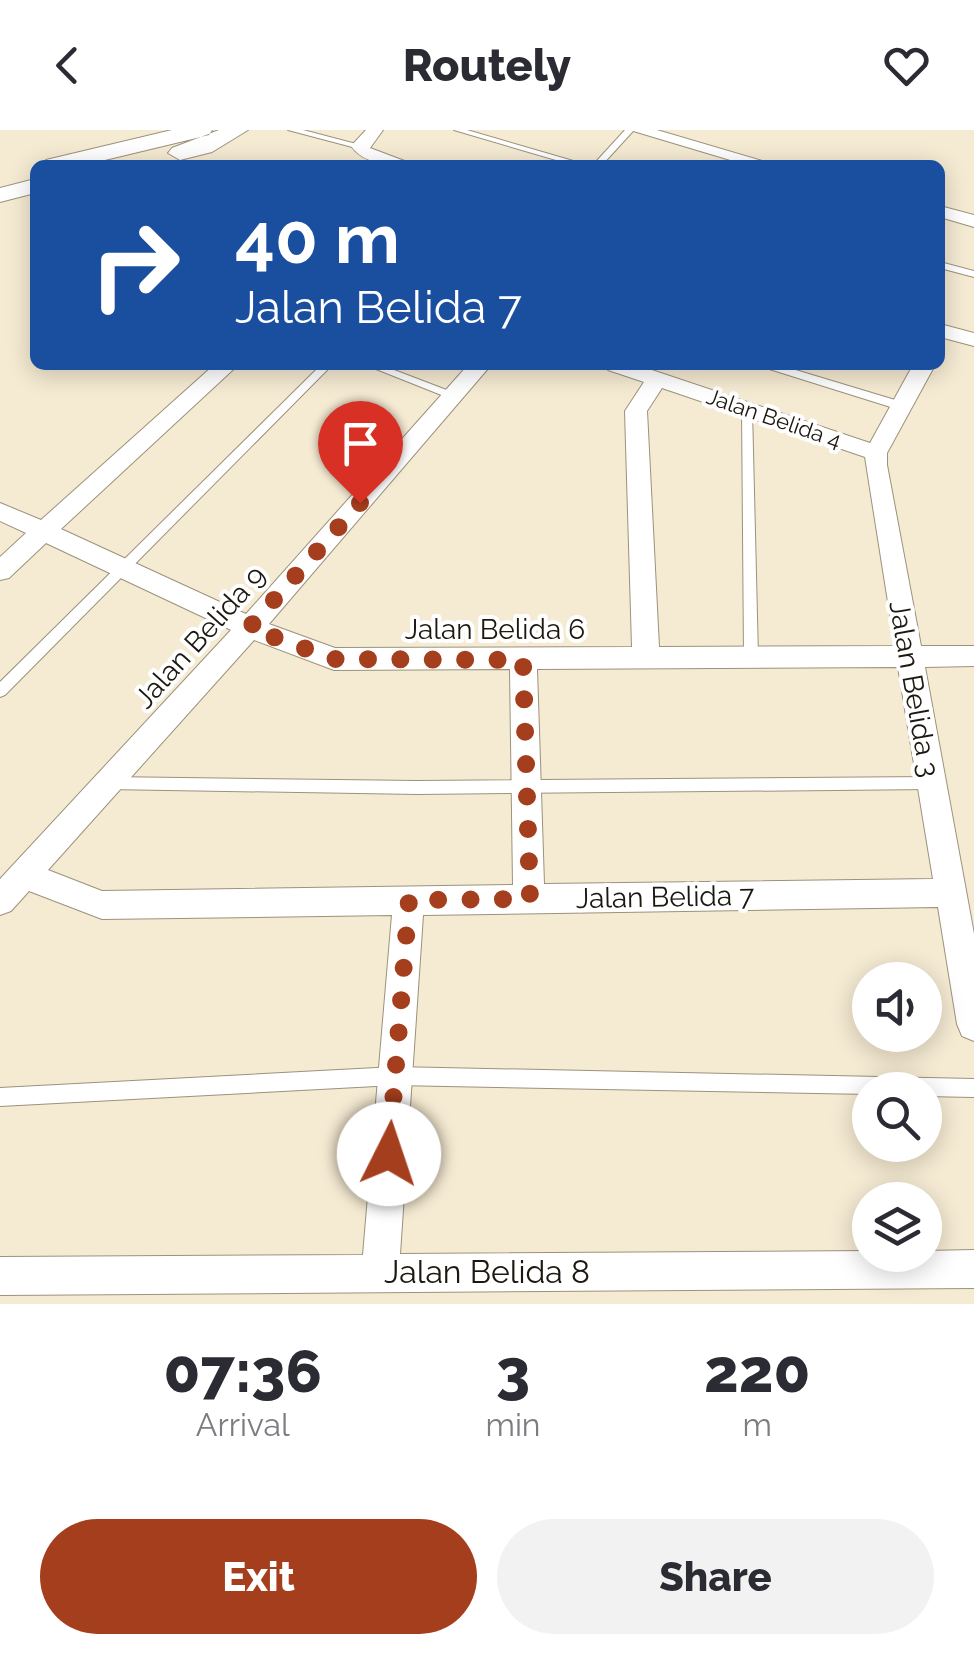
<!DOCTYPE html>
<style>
:root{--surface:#fff;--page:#f2f2f3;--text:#2b2b33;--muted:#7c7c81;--accent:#a53e1c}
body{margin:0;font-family:Raleway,sans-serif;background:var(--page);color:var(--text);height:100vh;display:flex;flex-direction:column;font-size:38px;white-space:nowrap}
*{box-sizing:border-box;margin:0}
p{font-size:32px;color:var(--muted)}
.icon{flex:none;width:55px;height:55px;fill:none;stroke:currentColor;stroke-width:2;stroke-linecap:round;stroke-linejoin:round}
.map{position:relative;height:1174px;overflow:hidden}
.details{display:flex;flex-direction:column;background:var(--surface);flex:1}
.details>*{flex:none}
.banner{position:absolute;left:30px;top:30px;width:915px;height:210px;border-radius:15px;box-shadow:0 5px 25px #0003;background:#1a4fa0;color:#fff;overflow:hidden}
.controls{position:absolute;left:852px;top:832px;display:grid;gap:20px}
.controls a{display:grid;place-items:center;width:90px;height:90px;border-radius:50%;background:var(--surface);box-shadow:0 5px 25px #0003;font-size:50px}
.pin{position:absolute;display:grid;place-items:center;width:85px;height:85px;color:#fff;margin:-102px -42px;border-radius:50% 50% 50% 0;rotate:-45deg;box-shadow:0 0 10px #0007}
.pin .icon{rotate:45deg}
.me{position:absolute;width:110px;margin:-55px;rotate:4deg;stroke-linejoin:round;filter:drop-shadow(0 0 8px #0008)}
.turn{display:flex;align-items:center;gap:35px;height:210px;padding:0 40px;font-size:45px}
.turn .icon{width:130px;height:130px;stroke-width:2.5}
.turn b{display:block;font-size:70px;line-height:85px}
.eta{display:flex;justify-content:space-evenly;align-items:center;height:170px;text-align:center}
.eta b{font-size:60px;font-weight:800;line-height:70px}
.button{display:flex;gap:20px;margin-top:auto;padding:20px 40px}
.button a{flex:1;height:115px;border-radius:60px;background:var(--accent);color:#fff;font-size:40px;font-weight:800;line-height:115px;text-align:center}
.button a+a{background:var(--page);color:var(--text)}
header{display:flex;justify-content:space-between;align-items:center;height:130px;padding:0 40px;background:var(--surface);font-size:45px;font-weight:800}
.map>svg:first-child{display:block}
</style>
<header><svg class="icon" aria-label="back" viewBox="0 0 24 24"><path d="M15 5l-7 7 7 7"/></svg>Routely<svg class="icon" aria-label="heart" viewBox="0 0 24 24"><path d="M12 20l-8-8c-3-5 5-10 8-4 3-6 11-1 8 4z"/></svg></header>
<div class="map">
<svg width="974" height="1174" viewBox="0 0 974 1174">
<rect width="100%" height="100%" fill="#f5ead2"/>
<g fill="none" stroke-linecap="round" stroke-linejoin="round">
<defs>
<path id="lane" d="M288 0H303L364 16 360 19Z
M454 0H467L587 35H573Z
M625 0H634L602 35H593Z
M940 132 974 141V147L940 138Z
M321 235H332L5 565 0 567V552Z
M366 235H381L457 264 458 266 457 268H449Z
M762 235H779L905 273 906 276 901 280 897 279 763 237Z
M747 275 752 279 758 527 751 532 744 527 742 279Z
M108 647 417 651 931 647 936 649 938 653 936 657 931 659 417 664 108 659 103 657 101 653 103 649Z
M395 937 974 949V967L925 966V960H870V964L395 955 0 976V958Z"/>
<path id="street" d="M366 0H383L370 18 415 35C393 35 365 36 351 16Z
M630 0H657L776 35H747Z
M940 76 974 85V97L940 87Z
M940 194 974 203V216L940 207Z
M214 235H238L61 399 246 484 468 235H491L269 494 335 518 632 517 625 281 644 252 608 240 604 235H637L870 313 913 235H935L887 323V335L921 516H974V536L925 537 974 804V911L962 906 957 894 938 777 423 785 400 1124 870 1121V1125H925V1121L974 1120V1158L0 1165V1127L363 1125 392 785 102 789 29 761 11 781 0 785V749L231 500 46 413 9 448 0 450V427L26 403 0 391V373L41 390ZM662 258 865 327 895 516 659 517 647 281ZM254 510 334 540 510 539 513 755 102 761 48 740ZM898 537 933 749 544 754 537 539Z"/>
<path id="secondary" d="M172 0H212L209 5 84 35H42L46 30Z
M219 0H248L212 22 180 30 168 23 172 18Z
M35 49V63L0 72V58Z"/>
</defs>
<!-- lane casing -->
<use href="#lane" stroke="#9c927c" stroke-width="2"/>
<!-- street casing -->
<use href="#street" stroke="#9c927c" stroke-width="2"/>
<!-- secondary casing -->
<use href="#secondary" stroke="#9c927c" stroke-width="2"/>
<!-- lane -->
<use href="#lane" fill="#fff" fill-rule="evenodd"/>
<!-- street -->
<use href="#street" fill="#fff" fill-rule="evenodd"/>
<!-- secondary -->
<use href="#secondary" fill="#fff" fill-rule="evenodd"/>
</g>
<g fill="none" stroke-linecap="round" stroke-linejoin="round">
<!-- route -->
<path stroke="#a53e1c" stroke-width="18" stroke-dasharray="0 32.4" d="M360 373 249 498 334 529 523 530 530 769 409 770 389 1024"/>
</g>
<g text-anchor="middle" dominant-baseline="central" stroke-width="8" stroke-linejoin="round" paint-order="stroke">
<!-- far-street labels -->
<g font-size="22" fill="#1c1810" stroke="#fff">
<text transform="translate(774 288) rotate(19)">Jalan Belida 4</text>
</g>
<!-- street labels -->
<g font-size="28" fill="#1c1810" stroke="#fff">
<text x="495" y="499">Jalan Belida 6</text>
<text transform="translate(200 507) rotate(-48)">Jalan Belida 9</text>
<text transform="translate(914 559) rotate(80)">Jalan Belida 3</text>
<text transform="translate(665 767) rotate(-1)">Jalan Belida 7</text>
</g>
<!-- near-street labels -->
<g font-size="32" fill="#1c1810" stroke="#fff">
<text x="487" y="1141">Jalan Belida 8</text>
</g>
</g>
</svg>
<div class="controls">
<a><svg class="icon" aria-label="sound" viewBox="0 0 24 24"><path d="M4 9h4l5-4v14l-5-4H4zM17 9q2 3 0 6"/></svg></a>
<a><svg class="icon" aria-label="search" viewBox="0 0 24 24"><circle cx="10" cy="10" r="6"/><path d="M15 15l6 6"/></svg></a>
<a><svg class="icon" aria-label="layers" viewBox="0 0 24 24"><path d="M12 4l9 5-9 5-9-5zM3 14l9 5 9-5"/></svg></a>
</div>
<div class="pin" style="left:360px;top:373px;background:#d93025"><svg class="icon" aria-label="arrive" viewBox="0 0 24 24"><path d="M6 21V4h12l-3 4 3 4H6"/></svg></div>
<svg class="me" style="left:389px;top:1024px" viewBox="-20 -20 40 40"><circle r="19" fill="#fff"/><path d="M0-13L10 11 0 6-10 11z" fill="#a53e1c"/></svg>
<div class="banner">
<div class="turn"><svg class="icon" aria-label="right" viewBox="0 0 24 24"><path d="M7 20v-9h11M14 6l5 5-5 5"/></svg><div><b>40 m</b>Jalan Belida 7</div></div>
</div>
</div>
<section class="details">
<div class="eta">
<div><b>07:36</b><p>Arrival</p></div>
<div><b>3</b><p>min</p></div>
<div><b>220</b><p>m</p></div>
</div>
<div class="button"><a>Exit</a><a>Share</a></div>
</section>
